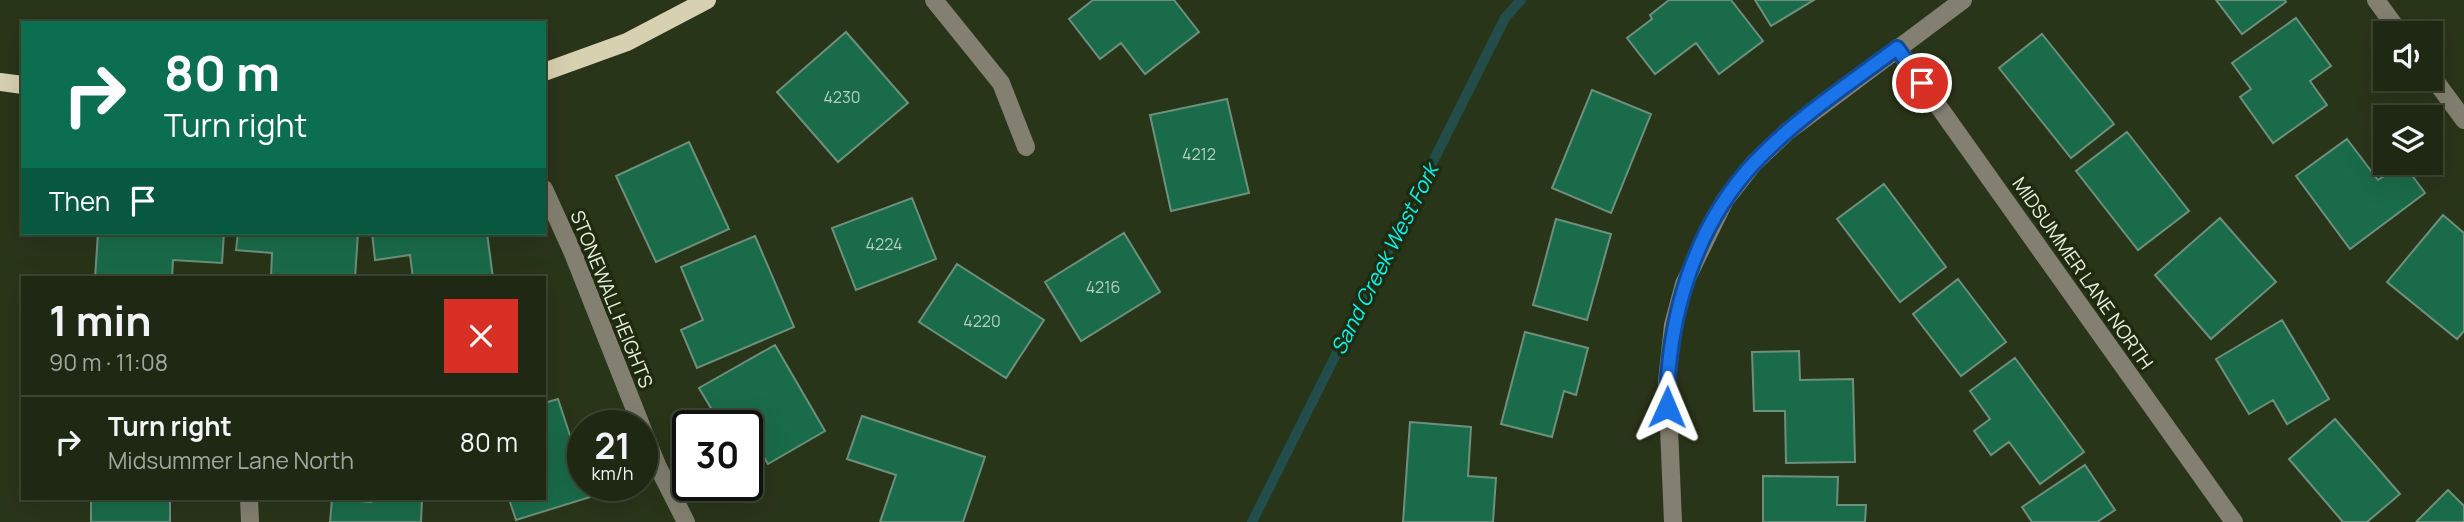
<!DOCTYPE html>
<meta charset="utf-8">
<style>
:root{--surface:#1f2813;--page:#2c3421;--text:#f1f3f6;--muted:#a1a6a0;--line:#3c4433}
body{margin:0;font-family:Manrope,sans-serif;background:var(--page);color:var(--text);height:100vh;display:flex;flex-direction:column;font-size:26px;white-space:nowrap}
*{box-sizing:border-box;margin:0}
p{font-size:23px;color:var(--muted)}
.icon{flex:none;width:38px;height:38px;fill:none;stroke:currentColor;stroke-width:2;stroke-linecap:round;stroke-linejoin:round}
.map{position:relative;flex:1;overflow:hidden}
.side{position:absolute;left:21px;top:276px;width:525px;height:224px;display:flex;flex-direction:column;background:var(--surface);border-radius:0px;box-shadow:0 7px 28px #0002,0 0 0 2px var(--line)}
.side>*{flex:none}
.banner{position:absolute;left:21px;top:21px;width:525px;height:214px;border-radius:0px;box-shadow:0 7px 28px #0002,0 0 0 2px var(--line);background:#0b6e4f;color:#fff;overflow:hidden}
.tools{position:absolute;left:2373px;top:21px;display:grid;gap:14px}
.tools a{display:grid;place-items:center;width:70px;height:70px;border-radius:0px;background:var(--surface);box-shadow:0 7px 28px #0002,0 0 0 2px var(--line);font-size:35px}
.speed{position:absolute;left:567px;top:410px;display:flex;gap:14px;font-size:35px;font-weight:700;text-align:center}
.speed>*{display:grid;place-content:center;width:91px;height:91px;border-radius:50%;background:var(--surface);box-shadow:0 7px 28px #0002,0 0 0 2px var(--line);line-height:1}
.speed small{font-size:18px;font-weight:400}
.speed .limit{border:4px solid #111;border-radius:10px;background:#fff;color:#111}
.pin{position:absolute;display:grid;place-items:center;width:60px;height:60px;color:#fff;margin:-30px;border:4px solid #fff;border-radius:50%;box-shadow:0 2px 7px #0007}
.me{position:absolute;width:77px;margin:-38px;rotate:1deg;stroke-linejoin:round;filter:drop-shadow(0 0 5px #0008)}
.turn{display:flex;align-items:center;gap:24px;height:147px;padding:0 28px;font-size:32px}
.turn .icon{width:91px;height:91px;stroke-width:2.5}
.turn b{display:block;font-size:49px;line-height:60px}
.then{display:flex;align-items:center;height:66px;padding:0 28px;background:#0003;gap:14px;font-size:26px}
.round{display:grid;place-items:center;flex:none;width:74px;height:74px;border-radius:0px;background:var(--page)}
.head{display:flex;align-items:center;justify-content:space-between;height:119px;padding:0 28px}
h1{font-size:42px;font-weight:700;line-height:52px}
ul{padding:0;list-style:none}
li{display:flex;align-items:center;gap:21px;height:91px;padding:0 28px;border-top:2px solid var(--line)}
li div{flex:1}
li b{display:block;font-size:26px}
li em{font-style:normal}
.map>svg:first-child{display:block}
</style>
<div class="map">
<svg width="2464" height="522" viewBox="0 0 2464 522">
<rect width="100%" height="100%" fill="#293519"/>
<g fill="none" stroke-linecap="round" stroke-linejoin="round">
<!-- stream -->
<path stroke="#224d4b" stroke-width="10" d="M1252 522 1505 18 1521 0"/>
</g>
<!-- building -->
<path fill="#1a6b49" stroke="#6d907d" stroke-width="2" d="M1093 0H1174L1199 32 1145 74 1121 43 1100 59 1069 19Z
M1669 0H1731L1763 41 1719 74 1696 43 1655 74 1627 38 1652 19 1650 15Z
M1755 0H1814L1771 26Z
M2216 0H2285L2286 2 2242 34Z
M2296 18 2331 66 2310 81 2327 105 2273 143 2240 97 2251 89 2232 63Z
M846 32 908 103 838 162 777 92Z
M2042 34 2114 124 2071 158 1999 68Z
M1592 90 1651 114 1611 213 1552 188Z
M1227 99 1249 193 1171 211 1150 115Z
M2127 132 2189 211 2138 250 2076 171Z
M2347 139 2378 180 2403 163 2425 193 2350 249 2296 176Z
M689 142 729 229 656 262 616 176Z
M1884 184 1946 267 1900 302 1837 219Z
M912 198 936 259 856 290 832 228Z
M2443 215 2464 233V331L2457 339 2387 282Z
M2220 218 2276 282 2211 339 2155 275Z
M1556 219 1611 234 1587 320 1533 305Z
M98 233H224L222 263 173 260 172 278H95Z
M238 233H358L355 278H271L272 253 236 250Z
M372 233H487L493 278H413L410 255 375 260Z
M1124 233 1160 292 1081 341 1045 282Z
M755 236 794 327 697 368 681 330 703 320 681 267Z
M957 264 1044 320 1006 378 919 322Z
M1958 279 2006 342 1961 376 1913 314Z
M2282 320 2329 399 2287 424 2273 400 2249 414 2216 359Z
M1525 332 1588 348 1576 395 1564 391 1552 437 1501 424Z
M775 345 825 431 768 464 752 438 747 441V425H721L699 388Z
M1799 351 1800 380 1853 379 1855 462 1786 463 1785 411H1754L1752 352Z
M2015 358 2084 452 2040 484 2009 442 1991 455 1974 431 1990 419 1970 391Z
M558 399 583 475V485H586L590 497 516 520 509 499H544V403Z
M862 416 985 457 963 522H880L896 475 847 459Z
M2335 419 2400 494 2367 522H2343L2289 459Z
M1410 422 1471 427 1468 476 1496 478 1493 522H1403Z
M2085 465 2115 510 2097 522H2032L2022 507Z
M1763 476 1838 477 1837 505H1866L1865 522H1763Z
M2448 490 2464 506V522H2416Z
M91 499H170V522H91Z
M332 499 371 502V499H422L421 522H330Z"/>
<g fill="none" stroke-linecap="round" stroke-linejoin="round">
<!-- minor -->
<path stroke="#838071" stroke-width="18" d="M934 0 1001 83 1026 147
M2376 0 2400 33
M1897 48 2234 522
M2431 75 2464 120
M544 189 572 251 641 425
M642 428 657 465 686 522
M249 499 250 522
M1673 522 1667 381 1673 325 1684 284 1725 200 1754 163 1788 131 1963 0"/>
<!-- major -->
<path stroke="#d7d0b1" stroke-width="18" d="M544 72 627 42 707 0
M0 82 23 85"/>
</g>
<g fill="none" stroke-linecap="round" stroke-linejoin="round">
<defs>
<path id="route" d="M1667 407C1667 320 1694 226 1756 161 1797 118 1849 84 1897 48L1922 83"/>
</defs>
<!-- route casing -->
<use href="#route" stroke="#114b97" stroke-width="18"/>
<!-- route -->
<use href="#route" stroke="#1a73e8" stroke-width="12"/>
</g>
<g text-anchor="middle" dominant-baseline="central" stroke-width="7" stroke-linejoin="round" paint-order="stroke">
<!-- number labels -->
<g font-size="16" fill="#b4cfba">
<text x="842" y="97">4230</text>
<text x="1199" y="154">4212</text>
<text x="884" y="244">4224</text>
<text x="1103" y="287">4216</text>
<text x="982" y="321">4220</text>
</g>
<!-- street labels -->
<g font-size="19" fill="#e7f0df" stroke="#1f2b0f">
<text transform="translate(2083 273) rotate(55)">MIDSUMMER LANE NORTH</text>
<text transform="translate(612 299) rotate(68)">STONEWALL HEIGHTS</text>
</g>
<!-- water labels -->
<g font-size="21" font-style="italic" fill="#09f3ef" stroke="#1f2b0f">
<text transform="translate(1384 259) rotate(-63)">Sand Creek West Fork</text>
</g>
</g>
</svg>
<div class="tools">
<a><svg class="icon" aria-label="sound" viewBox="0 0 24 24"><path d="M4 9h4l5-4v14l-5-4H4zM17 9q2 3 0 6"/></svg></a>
<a><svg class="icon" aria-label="layers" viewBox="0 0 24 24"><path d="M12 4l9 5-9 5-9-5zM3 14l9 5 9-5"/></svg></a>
</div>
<div class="speed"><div>21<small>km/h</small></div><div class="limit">30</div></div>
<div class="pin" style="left:1922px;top:83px;background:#d93025"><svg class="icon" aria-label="arrive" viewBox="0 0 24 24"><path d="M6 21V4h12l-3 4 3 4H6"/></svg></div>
<svg class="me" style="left:1667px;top:407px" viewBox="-20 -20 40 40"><path d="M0-17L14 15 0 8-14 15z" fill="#1a73e8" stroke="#fff" stroke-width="4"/></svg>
<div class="banner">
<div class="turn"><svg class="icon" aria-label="right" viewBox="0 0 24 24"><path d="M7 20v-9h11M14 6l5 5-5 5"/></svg><div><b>80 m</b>Turn right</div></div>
<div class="then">Then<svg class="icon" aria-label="arrive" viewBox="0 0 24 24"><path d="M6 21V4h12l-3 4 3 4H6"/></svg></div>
</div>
<section class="side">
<div class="head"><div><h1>1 min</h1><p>90 m · 11:08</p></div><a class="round" style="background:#d93025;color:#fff"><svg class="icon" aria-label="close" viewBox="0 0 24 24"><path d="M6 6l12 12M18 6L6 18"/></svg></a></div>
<ul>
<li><svg class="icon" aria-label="right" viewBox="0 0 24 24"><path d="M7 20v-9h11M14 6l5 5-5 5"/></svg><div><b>Turn right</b><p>Midsummer Lane North</p></div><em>80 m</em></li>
</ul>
</section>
</div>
